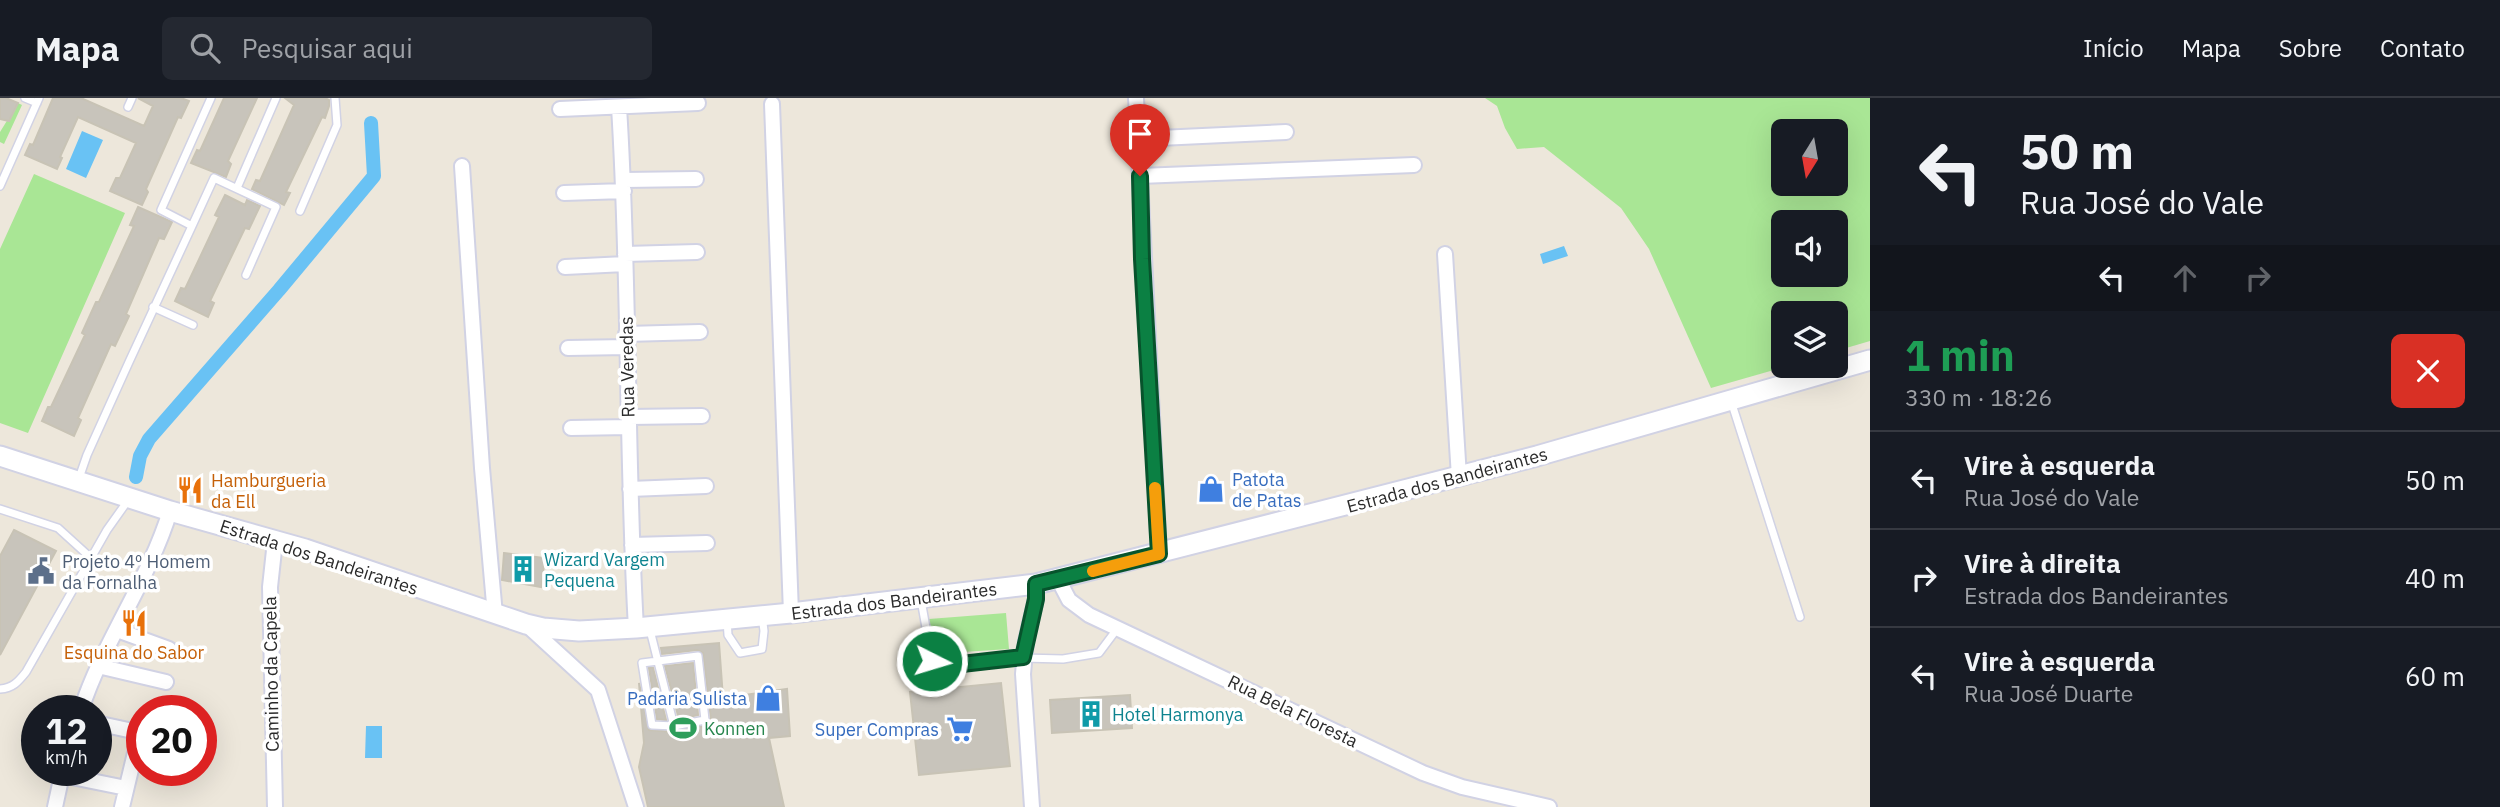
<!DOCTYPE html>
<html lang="pt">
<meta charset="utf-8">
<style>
:root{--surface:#171b24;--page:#242831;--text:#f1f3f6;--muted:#9ea1a6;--line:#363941}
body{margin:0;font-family:"IBM Plex Sans",sans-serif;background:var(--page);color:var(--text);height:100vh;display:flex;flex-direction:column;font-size:26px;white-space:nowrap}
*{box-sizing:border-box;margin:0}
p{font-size:23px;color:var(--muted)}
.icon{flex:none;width:38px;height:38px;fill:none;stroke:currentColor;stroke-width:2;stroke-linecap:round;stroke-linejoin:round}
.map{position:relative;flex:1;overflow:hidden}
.drawer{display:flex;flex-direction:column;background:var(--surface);width:630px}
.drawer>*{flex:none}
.guide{background:#171b24;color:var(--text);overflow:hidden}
.needle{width:46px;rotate:191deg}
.buttons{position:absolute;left:1771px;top:21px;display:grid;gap:14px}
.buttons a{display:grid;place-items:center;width:77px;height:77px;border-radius:10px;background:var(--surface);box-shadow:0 7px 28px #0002;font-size:35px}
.speed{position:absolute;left:21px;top:597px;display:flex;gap:14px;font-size:35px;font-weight:700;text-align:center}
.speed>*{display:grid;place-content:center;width:91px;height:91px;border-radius:50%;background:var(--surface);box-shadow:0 7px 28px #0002;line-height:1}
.speed small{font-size:18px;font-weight:400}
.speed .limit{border:10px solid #d22;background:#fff;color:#111}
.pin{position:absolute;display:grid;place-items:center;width:60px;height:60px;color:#fff;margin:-72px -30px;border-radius:50% 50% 50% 0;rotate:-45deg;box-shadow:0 0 7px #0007}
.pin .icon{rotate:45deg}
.me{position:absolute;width:77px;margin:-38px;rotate:95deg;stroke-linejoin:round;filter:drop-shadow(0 0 5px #0008)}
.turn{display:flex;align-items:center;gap:24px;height:147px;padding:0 35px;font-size:32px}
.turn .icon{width:91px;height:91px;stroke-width:2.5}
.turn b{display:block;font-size:49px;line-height:60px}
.lanes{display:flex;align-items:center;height:66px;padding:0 35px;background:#0003;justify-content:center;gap:35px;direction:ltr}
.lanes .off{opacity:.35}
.round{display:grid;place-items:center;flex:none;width:74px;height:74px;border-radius:10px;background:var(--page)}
.headline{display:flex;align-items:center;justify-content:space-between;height:119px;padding:0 35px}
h1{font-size:42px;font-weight:800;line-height:52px;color:#1e9e55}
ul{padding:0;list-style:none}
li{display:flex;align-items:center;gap:21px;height:98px;padding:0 35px;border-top:2px solid var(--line)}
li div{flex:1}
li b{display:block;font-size:26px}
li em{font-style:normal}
header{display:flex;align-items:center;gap:42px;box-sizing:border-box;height:98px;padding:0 35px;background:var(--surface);border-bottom:2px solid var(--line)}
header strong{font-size:33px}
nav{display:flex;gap:38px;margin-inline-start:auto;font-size:24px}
.search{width:490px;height:63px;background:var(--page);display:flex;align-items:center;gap:18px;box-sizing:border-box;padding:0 24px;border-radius:10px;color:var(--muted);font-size:26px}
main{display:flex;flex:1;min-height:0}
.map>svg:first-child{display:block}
</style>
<header>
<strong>Mapa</strong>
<div class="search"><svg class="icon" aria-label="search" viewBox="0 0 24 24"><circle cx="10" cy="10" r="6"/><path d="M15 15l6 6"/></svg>Pesquisar aqui</div>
<nav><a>Início</a><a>Mapa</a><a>Sobre</a><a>Contato</a></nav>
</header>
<main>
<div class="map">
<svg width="1870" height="709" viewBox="0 0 1870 709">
<rect width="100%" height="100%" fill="#ede7db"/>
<!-- green -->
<path fill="#a9e695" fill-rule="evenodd" d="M1485 0H1870V243L1836 253V215H1783V268H1788L1711 290 1649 151 1621 110 1544 49 1517 51 1505 30 1497 8ZM1836 33V86H1783V33ZM1836 124V177H1783V124Z
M18 5 22 7 4 46 0 44V34Z
M34 76 125 115 28 335 0 325V151Z
M1006 515 1009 551 932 556 929 521Z"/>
<!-- water -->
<path fill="#69c2f4" d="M82 33 103 42 86 80 66 71Z
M1564 148 1568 158 1543 166 1540 156Z
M366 628H382V660H365Z"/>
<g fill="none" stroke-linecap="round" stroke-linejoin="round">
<!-- canal -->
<path stroke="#69c2f4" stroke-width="14" d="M136 379 140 358 149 341 279 192 374 78 371 25"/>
</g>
<!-- building -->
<path fill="#c8c4bb" stroke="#c8c3b5" stroke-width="2" d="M0 0H6L18 5 9 23 0 21Z
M53 0H81L144 28 153 8 138 0H181L189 3 181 20 178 19 146 91 148 94 142 107 110 93 116 80H120L136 45 78 19 60 59 62 60 57 71 25 57 30 46 33 47Z
M224 0H257L228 63 231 66 226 79 191 65 197 52 200 53Z
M285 0H325L329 2V8L325 20 322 19 286 94 290 95 284 107 252 91 256 82 260 83 294 7Z
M225 97 245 107 247 102 260 108 249 131 245 130 210 203 214 205 208 219 175 203 181 190 185 191 219 119 215 117Z
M138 109 172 124 164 141 159 140 126 216 129 218 115 248 111 246 78 320 81 322 74 338 42 323 48 309H51L85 237 82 235 96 204H99L134 128 130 127Z
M14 432 56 453 0 557V458Z
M504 455 545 460 541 489 502 482Z
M719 545 723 600 787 591 790 638 769 640 784 709H648L639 669 644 645 639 585 649 632 675 634 708 627 711 621 703 555 697 552 662 556 661 550Z
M693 565 698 617 679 621 665 568Z
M649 570H653L666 622 657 621Z
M1001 585 1010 668 919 677 910 594Z
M1130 597 1132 630 1052 635 1050 602Z"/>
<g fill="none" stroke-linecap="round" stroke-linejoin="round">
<defs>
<path id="service" d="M25 0 37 5
M211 0 161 112 192 128 214 80 276 109 246 177
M128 9 132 0
M0 88 39 0
M237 90 276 0
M300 113 337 27 335 0
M153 209 193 227
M1731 303 1800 519
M78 383 87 357 129 264 192 128
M0 411 58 430 91 460
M921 502 932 563 944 568 1023 560 1063 561 1099 555 1117 531
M727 522 728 537 740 555 762 551 764 533 762 518
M650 532C658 564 666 596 674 628L705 622 698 558 642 565 652 627 674 628
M0 591C13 590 18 584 26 574L107 432 129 401"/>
<path id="minor" d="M1136 0 1159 456
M772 6 791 515
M619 9C630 182 626 356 636 530
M560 11 698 5
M1138 41 1286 34
M462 68 482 370 495 517
M1140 78 1414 67
M624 82 696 81
M564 95 624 93
M625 156 697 154
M1445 156 1459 379
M565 169 625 166
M626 236 700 234
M568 250 627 249
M629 319 702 318
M571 330 629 329
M630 391 706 388
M632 447 707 445
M1058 481 1069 502 1089 517 1423 675 1462 689 1549 709
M527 527 598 592 636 709
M117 532 169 551
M98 568 166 584
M81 612C103 544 149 482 170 413
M96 625 142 635
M62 677 126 690
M55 709 63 672
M122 709 140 634
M275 709 270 489 275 443
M1032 709 1023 576 1026 543 1036 501V486"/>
<path id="secondary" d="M0 358 170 413 305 451 526 526 543 530 579 533 636 530 791 515 1036 486 1537 358 1870 262"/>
</defs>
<!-- service casing -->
<use href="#service" stroke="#d1d2e4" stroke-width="10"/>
<!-- minor casing -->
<use href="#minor" stroke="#d1d2e4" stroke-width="18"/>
<!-- secondary casing -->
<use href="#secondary" stroke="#d1d2e4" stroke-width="23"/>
<!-- service -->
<use href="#service" stroke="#fff" stroke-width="7"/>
<!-- minor -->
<use href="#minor" stroke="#fff" stroke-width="14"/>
<!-- secondary -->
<use href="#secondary" stroke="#fff" stroke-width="19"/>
</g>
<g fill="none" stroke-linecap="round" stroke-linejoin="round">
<defs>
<path id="route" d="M932 563 944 568 1023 559 1036 501V486L1159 456 1142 161 1140 78"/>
</defs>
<!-- route casing -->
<use href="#route" stroke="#07532c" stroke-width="18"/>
<!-- route -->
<use href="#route" stroke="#0b8043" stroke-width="12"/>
<!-- slow -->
<path stroke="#f59e0b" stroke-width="12" d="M1093 473 1159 456 1155 390"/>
</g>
<!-- icons -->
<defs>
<symbol id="shop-bare" viewBox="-9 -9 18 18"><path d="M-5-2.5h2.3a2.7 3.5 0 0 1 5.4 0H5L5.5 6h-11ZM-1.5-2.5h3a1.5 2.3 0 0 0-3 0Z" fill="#3f7fe0" stroke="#fff" stroke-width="2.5" paint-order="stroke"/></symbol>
<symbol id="restaurant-bare" viewBox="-9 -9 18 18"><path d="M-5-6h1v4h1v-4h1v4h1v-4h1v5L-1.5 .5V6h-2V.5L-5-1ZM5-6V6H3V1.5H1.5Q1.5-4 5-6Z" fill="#e8710a" stroke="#fff" stroke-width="2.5" paint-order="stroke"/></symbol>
<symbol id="building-bare" viewBox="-9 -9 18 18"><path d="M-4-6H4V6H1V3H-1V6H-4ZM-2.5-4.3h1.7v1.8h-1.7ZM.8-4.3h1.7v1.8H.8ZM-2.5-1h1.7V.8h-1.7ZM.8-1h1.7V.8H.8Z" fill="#0f9aa8" stroke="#fff" stroke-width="2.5" paint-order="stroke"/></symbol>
<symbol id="civic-bare" viewBox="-9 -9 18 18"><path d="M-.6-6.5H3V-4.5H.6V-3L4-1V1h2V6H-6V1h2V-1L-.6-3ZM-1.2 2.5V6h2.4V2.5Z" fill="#5c6f8a" stroke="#fff" stroke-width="2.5" paint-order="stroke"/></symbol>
<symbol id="stadium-bare" viewBox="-9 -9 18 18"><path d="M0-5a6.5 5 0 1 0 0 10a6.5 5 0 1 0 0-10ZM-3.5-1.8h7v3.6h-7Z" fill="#2e9e5b" stroke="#fff" stroke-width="2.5" paint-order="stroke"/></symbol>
<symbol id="supermarket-bare" viewBox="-9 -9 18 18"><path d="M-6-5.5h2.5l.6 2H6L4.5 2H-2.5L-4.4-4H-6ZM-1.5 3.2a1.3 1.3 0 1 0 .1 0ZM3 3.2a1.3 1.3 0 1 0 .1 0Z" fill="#3f7fe0" stroke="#fff" stroke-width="2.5" paint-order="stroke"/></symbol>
</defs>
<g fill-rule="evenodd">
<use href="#shop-bare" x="1192" y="372" width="38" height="38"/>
<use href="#restaurant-bare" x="171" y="373" width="38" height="38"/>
<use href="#building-bare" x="504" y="452" width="38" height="38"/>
<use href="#civic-bare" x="22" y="454" width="38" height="38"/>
<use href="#restaurant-bare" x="115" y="506" width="38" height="38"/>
<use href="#shop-bare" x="749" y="581" width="38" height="38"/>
<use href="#building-bare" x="1072" y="597" width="38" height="38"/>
<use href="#stadium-bare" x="664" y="611" width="38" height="38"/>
<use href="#supermarket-bare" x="941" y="612" width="38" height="38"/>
</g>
<g text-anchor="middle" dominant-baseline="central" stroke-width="7" stroke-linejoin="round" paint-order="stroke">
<!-- street labels -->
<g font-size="18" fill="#2a2a2a" stroke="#fff">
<text transform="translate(627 269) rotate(-91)">Rua Veredas</text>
<text transform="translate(1447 382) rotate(-15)">Estrada dos Bandeirantes</text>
<text transform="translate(319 459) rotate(18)">Estrada dos Bandeirantes</text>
<text transform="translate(894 503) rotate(-7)">Estrada dos Bandeirantes</text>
<text transform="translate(271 576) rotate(-91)">Caminho da Capela</text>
<text transform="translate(1293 613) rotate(26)">Rua Bela Floresta</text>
</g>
<!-- shop labels -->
<g font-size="18" fill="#366cbe" stroke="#fff" text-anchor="end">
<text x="1232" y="381" text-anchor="start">Patota<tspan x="1232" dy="21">de Patas</tspan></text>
<text x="747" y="600">Padaria Sulista</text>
<text x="939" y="631">Super Compras</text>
</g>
<!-- food labels -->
<g font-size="18" fill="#c56008" stroke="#fff" text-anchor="start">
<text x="211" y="382">Hamburgueria<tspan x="211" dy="21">da Ell</tspan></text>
<text x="134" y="554" text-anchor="middle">Esquina do Sabor</text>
</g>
<!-- culture labels -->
<g font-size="18" fill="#0d838f" stroke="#fff" text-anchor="start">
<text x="544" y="461">Wizard Vargem<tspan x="544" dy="21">Pequena</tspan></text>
<text x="1112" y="616">Hotel Harmonya</text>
</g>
<!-- service labels -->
<g font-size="18" fill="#4e5e75" stroke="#fff" text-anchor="start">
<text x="62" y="463">Projeto 4º Homem<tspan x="62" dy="21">da Fornalha</tspan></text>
</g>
<!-- leisure labels -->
<g font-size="18" fill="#27864d" stroke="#fff" text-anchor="start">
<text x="704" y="630">Konnen</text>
</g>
</g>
</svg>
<div class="buttons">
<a><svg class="needle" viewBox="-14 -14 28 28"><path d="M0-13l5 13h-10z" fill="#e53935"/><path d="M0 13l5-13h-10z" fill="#9ea1a6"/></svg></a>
<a><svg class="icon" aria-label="sound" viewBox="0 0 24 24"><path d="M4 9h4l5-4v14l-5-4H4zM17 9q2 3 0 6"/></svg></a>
<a><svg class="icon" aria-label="layers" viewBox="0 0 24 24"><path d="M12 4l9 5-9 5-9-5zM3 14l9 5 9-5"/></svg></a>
</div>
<div class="speed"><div>12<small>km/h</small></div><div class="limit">20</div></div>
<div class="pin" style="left:1140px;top:78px;background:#d93025"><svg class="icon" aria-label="arrive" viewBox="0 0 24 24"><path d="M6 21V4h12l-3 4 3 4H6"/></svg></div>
<svg class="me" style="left:932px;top:563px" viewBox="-20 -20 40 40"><circle r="17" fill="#0b8043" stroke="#fff" stroke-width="3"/><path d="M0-11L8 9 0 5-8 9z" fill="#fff"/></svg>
</div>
<section class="drawer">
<div class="guide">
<div class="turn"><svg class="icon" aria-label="left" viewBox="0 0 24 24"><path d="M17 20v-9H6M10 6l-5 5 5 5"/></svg><div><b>50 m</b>Rua José do Vale</div></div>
<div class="lanes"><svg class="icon" aria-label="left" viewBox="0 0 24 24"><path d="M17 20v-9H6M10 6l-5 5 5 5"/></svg><svg class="icon off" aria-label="ahead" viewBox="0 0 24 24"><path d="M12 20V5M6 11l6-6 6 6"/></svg><svg class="icon off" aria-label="right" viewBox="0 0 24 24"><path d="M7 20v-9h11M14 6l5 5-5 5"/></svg></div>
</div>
<div class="headline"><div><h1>1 min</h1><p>330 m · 18:26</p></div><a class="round" style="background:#d93025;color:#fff"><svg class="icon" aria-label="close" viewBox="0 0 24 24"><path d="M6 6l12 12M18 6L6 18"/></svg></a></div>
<ul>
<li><svg class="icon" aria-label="left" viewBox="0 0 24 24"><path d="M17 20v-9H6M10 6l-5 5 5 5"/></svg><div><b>Vire à esquerda</b><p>Rua José do Vale</p></div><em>50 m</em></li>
<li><svg class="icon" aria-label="right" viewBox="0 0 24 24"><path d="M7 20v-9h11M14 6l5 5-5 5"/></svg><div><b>Vire à direita</b><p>Estrada dos Bandeirantes</p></div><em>40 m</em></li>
<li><svg class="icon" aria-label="left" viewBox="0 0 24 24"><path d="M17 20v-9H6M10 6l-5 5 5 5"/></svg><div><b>Vire à esquerda</b><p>Rua José Duarte</p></div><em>60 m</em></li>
</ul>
</section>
</main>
